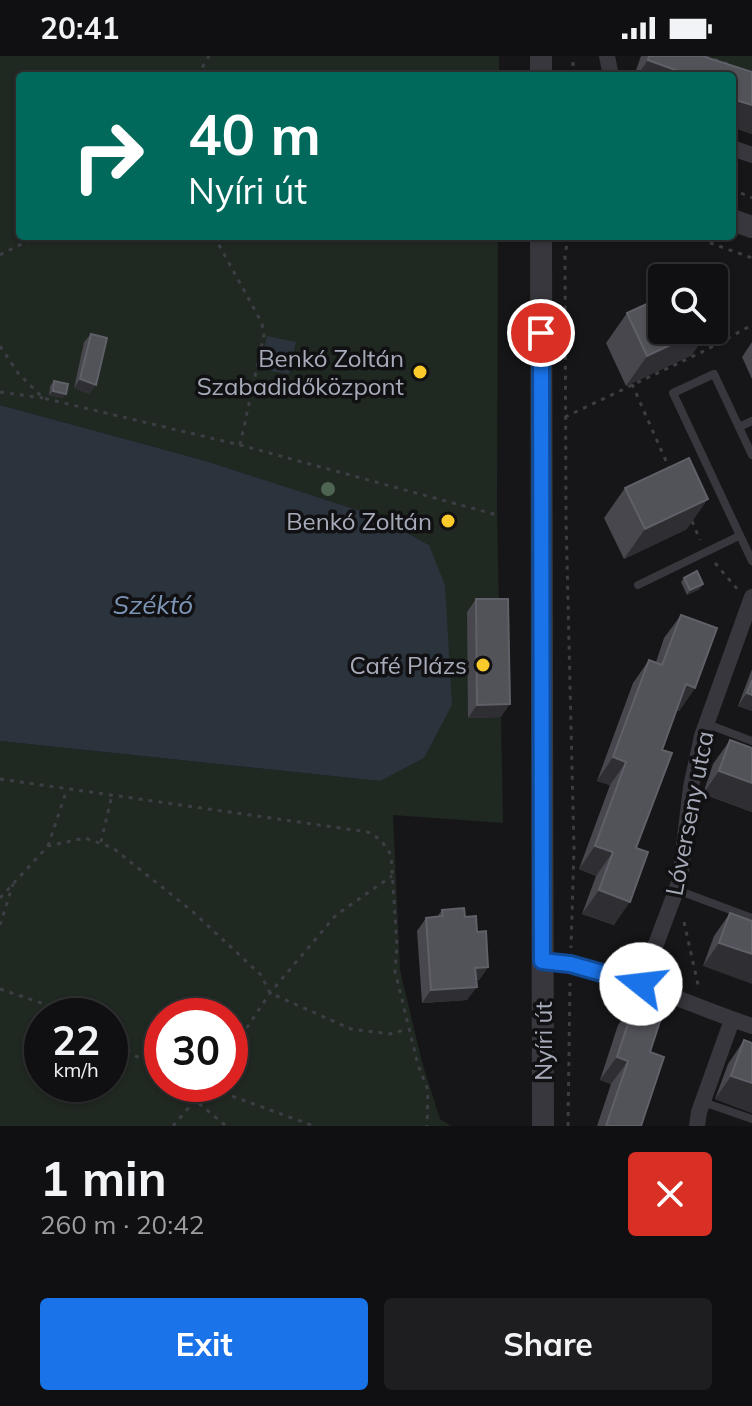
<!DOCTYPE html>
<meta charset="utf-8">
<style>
:root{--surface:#101012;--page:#1e1e20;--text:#f1f3f6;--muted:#9c9d9f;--line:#303032;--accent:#1a73e8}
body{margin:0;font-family:Mulish,sans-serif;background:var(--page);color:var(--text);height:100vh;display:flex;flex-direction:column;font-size:30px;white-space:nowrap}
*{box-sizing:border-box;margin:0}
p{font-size:26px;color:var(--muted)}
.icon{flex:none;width:44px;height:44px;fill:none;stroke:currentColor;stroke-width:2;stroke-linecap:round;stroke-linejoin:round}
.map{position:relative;height:1070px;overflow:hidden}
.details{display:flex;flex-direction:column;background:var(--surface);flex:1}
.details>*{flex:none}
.guide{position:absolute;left:16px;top:16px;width:720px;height:168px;border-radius:8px;box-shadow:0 2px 6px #0004,0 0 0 2px var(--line);background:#00695c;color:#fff;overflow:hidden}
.fabs{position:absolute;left:648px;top:208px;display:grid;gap:16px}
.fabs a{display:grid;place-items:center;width:80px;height:80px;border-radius:8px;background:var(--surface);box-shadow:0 2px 6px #0004,0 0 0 2px var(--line);font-size:40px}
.speed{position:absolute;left:24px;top:942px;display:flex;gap:16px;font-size:40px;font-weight:700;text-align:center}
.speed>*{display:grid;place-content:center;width:104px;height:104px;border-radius:50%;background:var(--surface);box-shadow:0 2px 6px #0004,0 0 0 2px var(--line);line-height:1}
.speed small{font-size:20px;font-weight:400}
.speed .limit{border:12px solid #d22;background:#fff;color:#111}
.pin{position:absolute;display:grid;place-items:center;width:68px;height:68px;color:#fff;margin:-34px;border:4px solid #fff;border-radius:50%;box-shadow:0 2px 8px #0007}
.me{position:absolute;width:88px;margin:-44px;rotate:286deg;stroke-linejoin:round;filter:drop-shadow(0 0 6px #0008)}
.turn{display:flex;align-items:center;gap:28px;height:168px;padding:0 40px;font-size:36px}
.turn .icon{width:104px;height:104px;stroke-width:2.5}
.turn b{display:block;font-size:56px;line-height:68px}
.round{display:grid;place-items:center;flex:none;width:84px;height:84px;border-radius:8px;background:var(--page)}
.head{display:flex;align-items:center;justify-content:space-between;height:136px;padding:0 40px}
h1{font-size:48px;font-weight:700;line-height:60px}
.cta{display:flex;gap:16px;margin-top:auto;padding:16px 40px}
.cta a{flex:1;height:92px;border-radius:8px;background:var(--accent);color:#fff;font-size:32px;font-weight:700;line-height:92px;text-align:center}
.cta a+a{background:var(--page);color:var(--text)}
.status{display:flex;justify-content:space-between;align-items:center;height:56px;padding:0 40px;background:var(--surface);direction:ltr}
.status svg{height:22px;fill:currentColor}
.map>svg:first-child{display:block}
</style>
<div class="status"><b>20:41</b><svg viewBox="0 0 49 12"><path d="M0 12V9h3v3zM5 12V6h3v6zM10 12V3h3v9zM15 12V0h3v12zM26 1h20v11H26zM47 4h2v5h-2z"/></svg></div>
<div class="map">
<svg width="752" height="1070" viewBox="0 0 752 1070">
<rect width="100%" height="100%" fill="#161618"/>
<!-- green -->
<path fill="#202822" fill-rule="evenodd" d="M0 0H499V20H20V180H498L497 452 503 767 393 759 400 914 422 1006 440 1063 451 1070H0V685L380 725 429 489 376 460 206 405 0 349ZM42 960H110V1028H42ZM162 960H230V1028H162Z
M696 0H752V40L732 20H697Z"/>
<!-- water -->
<path fill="#2b333d" d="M267 280 296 286 289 318 259 313Z
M0 349 206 405 376 460 429 489 445 529 452 649 424 702 380 725 0 685Z"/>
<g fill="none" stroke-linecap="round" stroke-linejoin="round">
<!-- path -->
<path stroke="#3d3e44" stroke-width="3" stroke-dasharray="4 6" stroke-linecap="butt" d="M705 0 728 8
M197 20 209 0
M573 20V0
M732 133 752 142
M214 180 257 258 262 268 264 279 240 389
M568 180 565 200 566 463 574 793 571 892
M691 180 752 202
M0 199 37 180
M0 290 18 317 43 342 240 389 497 459
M632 328 670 414
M0 336 43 342
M565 361 704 295 752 269
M692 465 700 484
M715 507 738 534
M0 723 368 776 381 784 391 799 397 890 395 915 418 1009 428 1034 427 1070
M101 786 112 739
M48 790 67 733
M0 842 48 790 85 782 113 792 192 855 261 919 270 937 351 973 390 978 408 973
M684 866 699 933
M0 869 13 828
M0 933 53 951 69 960
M110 983 162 1017
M230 997 270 937 336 859 392 820
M176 1028 226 1070
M184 1028 207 1031 314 1070
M173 1070 209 1028
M568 1070 570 927"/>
<!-- service -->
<path stroke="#37373d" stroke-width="8" d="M739 371 752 365
M752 399 714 318 673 337 752 505
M638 529 739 480
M707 668 752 685
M677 834 752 862
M703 1046 752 1063"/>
<!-- minor -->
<path stroke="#37373d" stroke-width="16" d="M607 0 611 20
M732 92 752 99
M542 905C616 912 683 947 752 970
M641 928 680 824 691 731 702 680 752 541
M697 1070 699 1056 732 964"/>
<!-- tertiary -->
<path stroke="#37373d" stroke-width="22" d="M541 0V20
M732 164 752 171
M541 180 543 1070"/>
</g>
<!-- trees -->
<circle fill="#4f6553" cx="328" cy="433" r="7"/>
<!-- wall -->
<path fill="#47474d" d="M641 0H702L752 16V78L732 71V20H634Z
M627 257 692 299 626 330 606 287Z
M91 278 90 338 74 332 84 286Z
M752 286V323L742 301Z
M54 325 63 342 49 339 50 330Z
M625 432 687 473 624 503 604 462Z
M684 522 700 533 687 539 681 526Z
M476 543 501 661 468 662 467 556Z
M681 559 695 632 679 655 676 654 662 694 636 792 614 869 582 858 596 820 579 813 610 729 597 725 633 627 649 604 656 606 664 582Z
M752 613V655L738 650Z
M730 684 752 692V756L703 738 713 708Z
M442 854 465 861 477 876 488 911 479 924H476L467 944 422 947 417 875 426 862 437 861Z
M730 857 752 865 703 910 714 880Z
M635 946 650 996 641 1070H597L611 1028 600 1024 618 969Z
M744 984 752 987V1057L715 1043 728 1008Z"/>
<!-- shaded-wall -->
<path fill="#2f2f33" d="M648 4 692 20H637Z
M732 43 752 49V78L732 71Z
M702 274H709L692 299 626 330 647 300Z
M80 323 96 329 90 338 74 332Z
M53 335 66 338 63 342 49 339Z
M708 443 687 473 624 503 645 473Z
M703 528 700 533 687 539 690 534Z
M686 628 695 632 679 655 669 652Z
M747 637 752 639V655L738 650Z
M510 648 501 661 468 662 477 649Z
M613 701 626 706 610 729 597 725Z
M719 715 752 727V756L703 738Z
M595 790 613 796 596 820 579 813Z
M599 834 630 846 614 869 582 858Z
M719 887 752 898V928L703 910Z
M488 911 479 924 466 925 475 912Z
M477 931 467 944 422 947 431 934Z
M617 1001 628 1005 611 1028 600 1024Z
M731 1020 752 1027V1057L715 1043Z"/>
<!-- building -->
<path fill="#525259" stroke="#5f6068" stroke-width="2" d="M649 0H702L752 16V49L732 43V20H692L648 4Z
M662 241V274H702L647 300 627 257Z
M91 278 107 282 96 329 80 323Z
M54 325 68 328 66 338 53 335Z
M689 402 708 443 645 473 625 432Z
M697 515 703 528 690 534 684 522Z
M476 543H508L510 648 477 649Z
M681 559 717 572 695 632 686 628 662 694 672 697 636 792 648 796 630 846 599 834 613 796 595 790 626 706 613 701 649 604 662 609Z
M752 624V639L747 637Z
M730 684 752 692V727L719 715Z
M464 852 465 861 476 860 477 876 486 875 488 911 475 912 477 931 431 934 426 862 443 860 442 854Z
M730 857 752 865V898L719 887Z
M635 946 663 956 650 996 664 1001 641 1070H606L628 1005 617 1001Z
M744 984 752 987V1027L731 1020Z"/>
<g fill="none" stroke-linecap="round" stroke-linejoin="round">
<defs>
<path id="route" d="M541 277 542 905 570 908 641 928"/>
</defs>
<!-- route casing -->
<use href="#route" stroke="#114b97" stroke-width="20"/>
<!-- route -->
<use href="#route" stroke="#1a73e8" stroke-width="14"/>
</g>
<!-- markers -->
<g fill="#fbcb2b" stroke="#111113" stroke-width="3">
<circle cx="420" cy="316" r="8"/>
<circle cx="448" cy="465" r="8"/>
<circle cx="483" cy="609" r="8"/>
</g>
<g text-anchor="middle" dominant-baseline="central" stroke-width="7" stroke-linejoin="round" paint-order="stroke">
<!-- poi labels -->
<g font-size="24" fill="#a7abb9" stroke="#111113" text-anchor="end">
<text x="404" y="302">Benkó Zoltán<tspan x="404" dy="28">Szabadidőközpont</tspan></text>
<text x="432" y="465">Benkó Zoltán</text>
<text x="467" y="609">Café Plázs</text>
</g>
<!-- street labels -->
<g font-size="24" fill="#a7abb9" stroke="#111113">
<text transform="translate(689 757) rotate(-79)">Lóverseny utca</text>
<text transform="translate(543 985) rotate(-90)">Nyíri út</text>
</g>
<!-- water labels -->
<g font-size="26" font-style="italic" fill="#7d95b6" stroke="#111113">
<text x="153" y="548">Széktó</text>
</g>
</g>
</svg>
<div class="fabs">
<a><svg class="icon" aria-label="search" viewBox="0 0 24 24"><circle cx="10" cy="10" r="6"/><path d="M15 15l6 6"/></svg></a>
</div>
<div class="speed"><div>22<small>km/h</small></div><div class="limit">30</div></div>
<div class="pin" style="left:541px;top:277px;background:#d93025"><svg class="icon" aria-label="arrive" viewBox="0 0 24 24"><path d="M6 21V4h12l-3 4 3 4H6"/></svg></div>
<svg class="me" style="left:641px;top:928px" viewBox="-20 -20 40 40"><circle r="19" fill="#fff"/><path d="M0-13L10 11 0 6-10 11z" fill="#1a73e8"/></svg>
<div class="guide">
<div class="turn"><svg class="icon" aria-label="right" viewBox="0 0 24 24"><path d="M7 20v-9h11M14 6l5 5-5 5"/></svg><div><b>40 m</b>Nyíri út</div></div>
</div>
</div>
<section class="details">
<div class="head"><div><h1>1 min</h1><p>260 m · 20:42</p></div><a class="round" style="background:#d93025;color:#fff"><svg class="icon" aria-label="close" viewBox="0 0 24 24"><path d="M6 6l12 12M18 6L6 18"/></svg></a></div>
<div class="cta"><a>Exit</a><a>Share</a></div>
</section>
